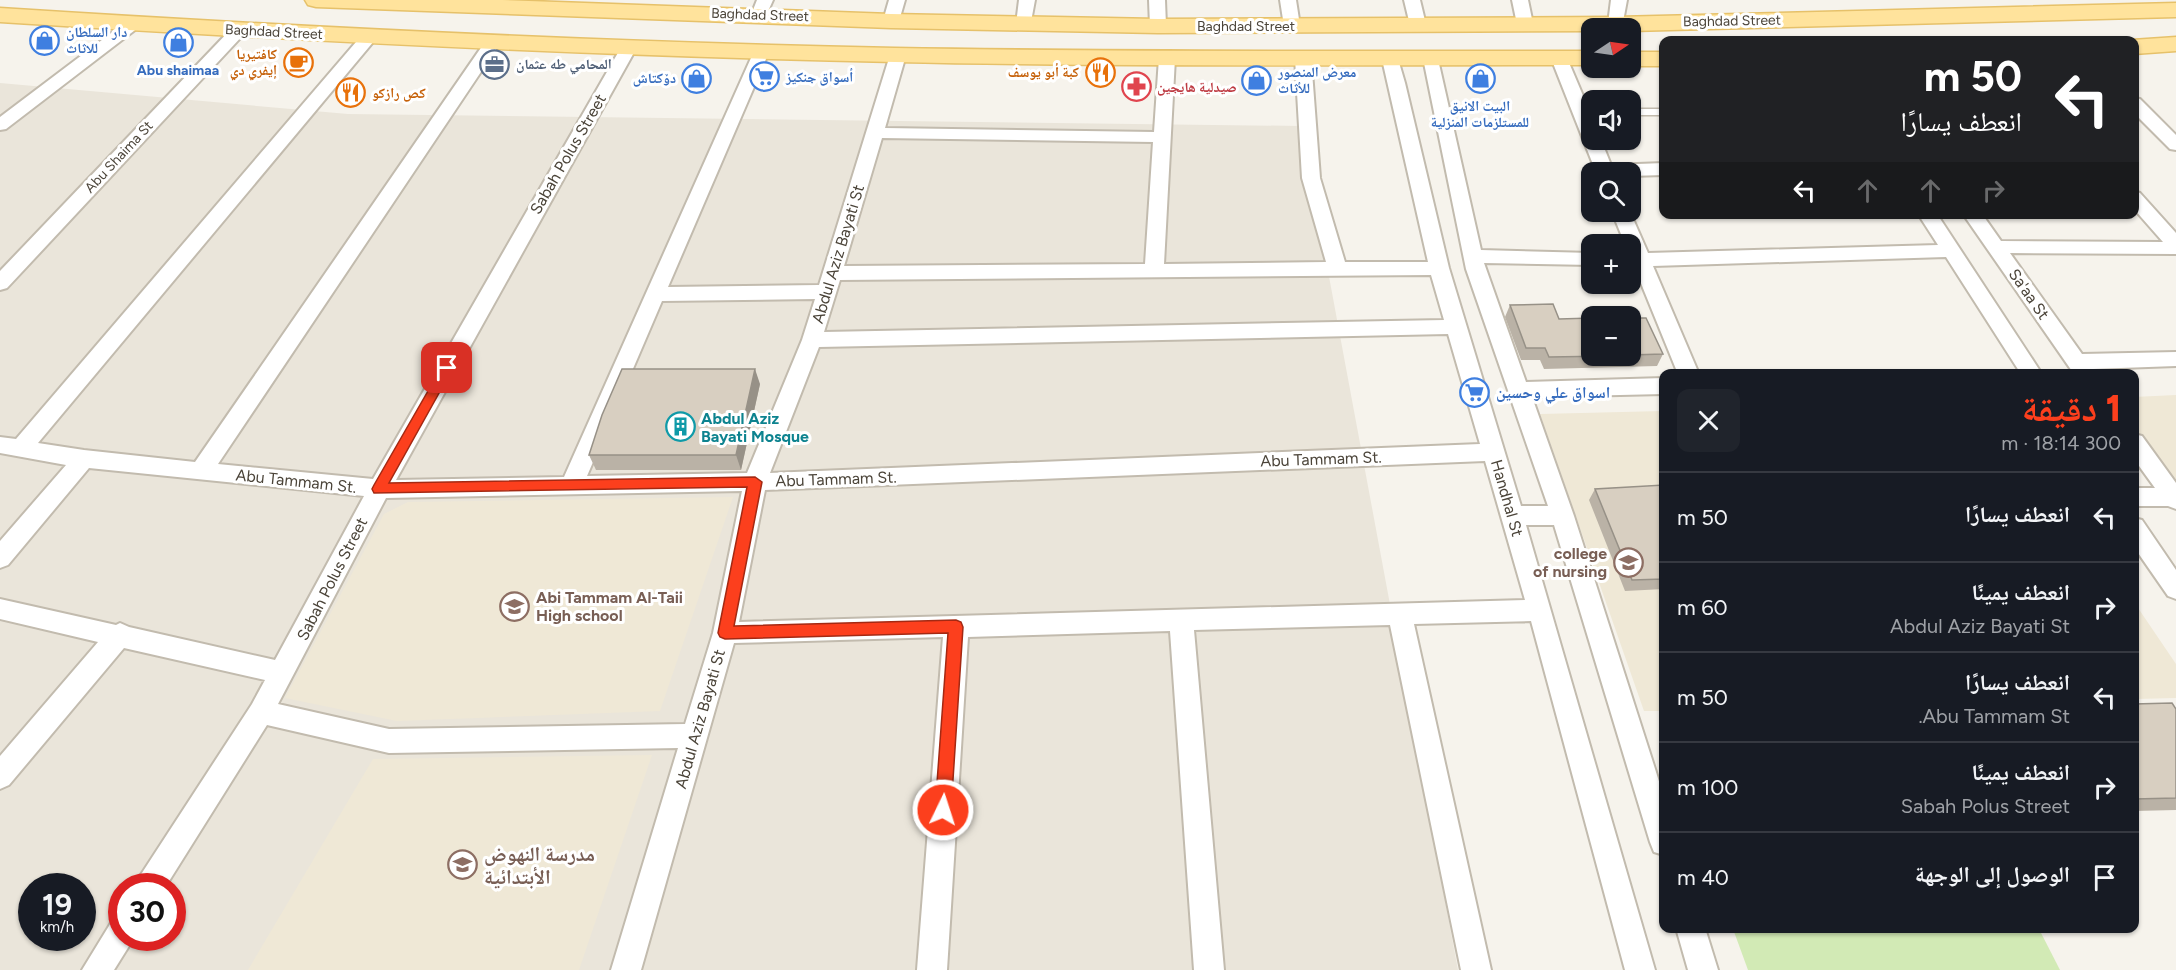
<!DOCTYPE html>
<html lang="ar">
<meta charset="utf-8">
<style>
:root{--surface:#171b24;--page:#20242c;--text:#f1f3f6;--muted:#9ea1a6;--line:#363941;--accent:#fc3f1d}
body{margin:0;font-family:Figtree,"Noto Naskh Arabic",sans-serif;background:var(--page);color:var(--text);direction:rtl;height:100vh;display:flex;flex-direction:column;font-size:22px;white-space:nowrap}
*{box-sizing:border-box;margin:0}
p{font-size:20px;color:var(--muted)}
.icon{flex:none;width:33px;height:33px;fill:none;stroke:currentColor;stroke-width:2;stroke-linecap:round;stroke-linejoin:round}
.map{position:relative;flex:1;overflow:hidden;direction:ltr}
.side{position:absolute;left:1659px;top:369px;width:480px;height:564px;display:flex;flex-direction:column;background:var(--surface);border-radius:12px;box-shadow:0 2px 4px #0004;direction:rtl}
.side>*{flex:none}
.top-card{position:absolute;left:1659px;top:36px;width:480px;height:183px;border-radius:12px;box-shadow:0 2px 4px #0004;direction:rtl;background:#202124;color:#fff;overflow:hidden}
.needle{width:39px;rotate:77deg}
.buttons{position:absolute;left:1581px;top:18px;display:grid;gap:12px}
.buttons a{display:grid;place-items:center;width:60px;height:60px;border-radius:12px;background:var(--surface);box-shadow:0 2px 4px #0004;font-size:30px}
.speed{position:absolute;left:18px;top:873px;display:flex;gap:12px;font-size:30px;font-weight:700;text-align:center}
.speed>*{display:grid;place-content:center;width:78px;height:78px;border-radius:50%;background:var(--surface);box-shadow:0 2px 4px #0004;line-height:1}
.speed small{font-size:15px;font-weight:400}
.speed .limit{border:9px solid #d22;background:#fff;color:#111}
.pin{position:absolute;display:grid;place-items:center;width:51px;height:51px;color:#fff;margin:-26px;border-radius:12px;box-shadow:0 3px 9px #0006}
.me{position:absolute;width:66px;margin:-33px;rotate:4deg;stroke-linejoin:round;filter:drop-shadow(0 0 4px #0008)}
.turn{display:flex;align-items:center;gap:21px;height:126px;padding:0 18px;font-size:27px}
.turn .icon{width:78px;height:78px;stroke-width:2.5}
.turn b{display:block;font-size:42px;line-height:51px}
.lanes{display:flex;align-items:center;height:57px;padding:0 18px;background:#0003;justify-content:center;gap:30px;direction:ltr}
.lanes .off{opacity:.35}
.round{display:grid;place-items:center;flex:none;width:63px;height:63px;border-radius:12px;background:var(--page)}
.summary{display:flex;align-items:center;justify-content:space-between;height:102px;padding:0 18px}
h1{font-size:36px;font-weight:800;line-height:45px;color:var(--accent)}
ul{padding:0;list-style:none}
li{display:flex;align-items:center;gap:18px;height:90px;padding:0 18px;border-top:2px solid var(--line)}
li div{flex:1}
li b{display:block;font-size:22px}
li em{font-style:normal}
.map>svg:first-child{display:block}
</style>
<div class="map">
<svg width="2176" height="970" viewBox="0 0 2176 970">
<rect width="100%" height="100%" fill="#f6f3ec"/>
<!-- residential -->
<path fill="#eae5da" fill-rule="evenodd" d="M0 83 348 114 1301 126 1458 970H0ZM32 886H82V938H32ZM122 886H172V938H122Z"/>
<!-- education -->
<path fill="#efe8d6" d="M2176 395V485L2135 429 2134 397Z
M1663 411V711H1644L1540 414Z
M733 497 660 711 397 721 285 698 384 514 408 502Z
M2134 602 2176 664V698L2135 699Z
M652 755 579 970H248L373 759Z"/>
<!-- green -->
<path fill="#d2eab5" d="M1733 929H2039L2060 970H1748Z"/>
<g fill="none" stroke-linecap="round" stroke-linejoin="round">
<defs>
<path id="service" d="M1630 109H1664V115H1630Z"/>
<path id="minor" d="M757 0H773L765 18 759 20 751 15Z
M889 0H905L899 21 891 26 883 21Z
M1019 0H1035L1030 27 1024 29 1016 24Z
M1149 0H1165L1166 26 1164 29 1158 31 1150 26Z
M1280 0H1296L1300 26 1298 29 1292 31 1284 26Z
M1404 0H1420L1426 25 1424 28H1412L1410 25Z
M1512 0H1528L1533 24 1531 27 1525 29 1517 24Z
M1611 0H1627L1622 27H1610L1608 24Z
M133 19 141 24 139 27 6 129 0 130V117L127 21Z
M239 25 245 27 247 30 245 33 7 288 0 290V271L233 27Z
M368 33 374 35 376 38 374 41 38 443 84 450 195 462 487 39 493 37 501 42 218 464 373 479 623 44H635L637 47 396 480 564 477 755 49H767L769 52 668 287 819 285 890 55 898 50 906 55 885 128 1154 132 1159 58 1161 55H1173L1175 58 1164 264 1326 262 1302 178 1295 58 1297 55H1309L1311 58 1320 178 1345 262H1428L1382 59 1390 54 1398 59 1405 83 1449 268 1521 506H1548L1466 269 1423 58 1425 55H1437L1481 250 1592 253V265L1484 263 1526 382 1664 378V394L1532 397 1574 516 1664 797V855L1654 852 1650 842 1554 525H1526L1655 970H1625L1531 621 1414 624 1491 970H1461L1390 625 1194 630 1224 970H1194L1170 631 968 637 947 970H917L943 637 734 643 641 970H611L678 748 389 753 267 725 166 886H136L140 876 252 704 265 680 124 648 9 785 0 789V756L98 642 0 619V599L116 625 120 623 129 627 275 660 364 496 89 468 8 565 0 568V541L66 465 0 453V437L16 439 362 35ZM882 138 1153 142 1145 264 844 266ZM1431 275 1444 320 824 332 840 280ZM815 299 802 340 747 473 587 476 662 301ZM1448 334 1480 444 770 473 819 347ZM1485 461 1525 600 739 622 765 490ZM742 491 713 633 685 724 389 729 278 704 386 498Z
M1559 53 1567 58 1592 117V140H1601L1611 165 1664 163V175L1630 176V172H1596L1551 58Z
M2134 98 2140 99 2176 135V150L2170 149 2134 113Z
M2134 191 2140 193 2176 233V254L2010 253 2082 354 2176 352V366L2093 369 2095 374H2074L1963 214H1982L2001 241 2163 242 2134 209Z
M1612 212H1630L1648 253 1938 245 1918 214H1937L2042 374H2021L1946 257 1653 266 1699 374H1678L1634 266H1630V244H1625Z
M2134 434 2142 436 2176 483V509L2168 506H2134V488H2155L2134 459Z
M2134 518 2142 520 2176 570V599L2168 596 2134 547Z
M122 917V938H134L114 970H82L112 921Z
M1676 928H1705L1718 970H1688Z"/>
<path id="primary" d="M305 0H502L891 14 1158 19 1616 17 2176 3V17L1630 31V28H1592V31L1158 33 891 28 316 7 308 5Z
M0 8C298 27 597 42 895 48 1127 52 1359 51 1592 51V65C1359 65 1127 67 895 62 597 56 298 41 0 22Z
M2176 37V51L2134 54V40H2132Z
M1630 52H1664V66H1630Z"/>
</defs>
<!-- service casing -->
<use href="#service" stroke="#c2bbae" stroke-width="3"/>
<!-- minor casing -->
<use href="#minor" stroke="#c2bbae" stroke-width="4"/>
<!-- primary casing -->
<use href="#primary" stroke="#e6c16a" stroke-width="3"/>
<!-- service -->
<use href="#service" fill="#fff" fill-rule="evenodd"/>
<!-- minor -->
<use href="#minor" fill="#fff" fill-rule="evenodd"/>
<!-- primary -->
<use href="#primary" fill="#ffe39c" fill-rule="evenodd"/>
</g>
<!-- wall -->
<path fill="#bab2a6" d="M1510 305 1559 319 1592 356H1630V318L1663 354 1657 366 1544 369 1540 360H1521L1505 317Z
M760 384 741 470H596L589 455Z
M1664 485V589L1625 591 1589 500 1595 489Z
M2134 704 2176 709V810L2134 811Z"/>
<!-- shaded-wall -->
<path fill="#979187" d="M755 369 760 384 741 470 736 455Z"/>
<!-- building -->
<path fill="#d8cfc1" stroke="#979187" stroke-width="1.5" d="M1553 304 1559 319 1592 318V356H1611L1549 357 1545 348H1526L1510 305Z
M1630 318H1646L1663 354 1630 355Z
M622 369H755L736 455H589L602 415Z
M1664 485V579L1632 580 1595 489Z
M2172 703 2176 709V798L2134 799V704Z"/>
<!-- route -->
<path fill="#fc3f1d" stroke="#a42913" stroke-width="1.5" d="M447 364 453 368 389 483 755 477 762 482 734 626 956 620 961 622 963 627 951 810 949 815 943 818 937 815 935 810 948 633 725 639 720 637 718 633 747 487 374 493 372 489 374 485 443 365Z"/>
<!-- icons -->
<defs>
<symbol id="shop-ring" viewBox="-11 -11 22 22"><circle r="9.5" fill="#fff" stroke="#3f7fe0" stroke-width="1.5"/><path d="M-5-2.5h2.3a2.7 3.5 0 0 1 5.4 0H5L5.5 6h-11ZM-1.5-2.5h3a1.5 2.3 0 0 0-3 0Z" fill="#3f7fe0"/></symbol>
<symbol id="cafe-ring" viewBox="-11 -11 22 22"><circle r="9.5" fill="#fff" stroke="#e8710a" stroke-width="1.5"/><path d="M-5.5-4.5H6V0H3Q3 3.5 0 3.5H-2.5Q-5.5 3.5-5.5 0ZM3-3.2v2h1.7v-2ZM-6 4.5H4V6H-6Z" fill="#e8710a"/></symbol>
<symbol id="office-ring" viewBox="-11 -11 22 22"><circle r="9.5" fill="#fff" stroke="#5c6f8a" stroke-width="1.5"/><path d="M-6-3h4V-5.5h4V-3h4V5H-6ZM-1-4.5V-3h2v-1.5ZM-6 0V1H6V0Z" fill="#5c6f8a"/></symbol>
<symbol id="restaurant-ring" viewBox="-11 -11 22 22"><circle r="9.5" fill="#fff" stroke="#e8710a" stroke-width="1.5"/><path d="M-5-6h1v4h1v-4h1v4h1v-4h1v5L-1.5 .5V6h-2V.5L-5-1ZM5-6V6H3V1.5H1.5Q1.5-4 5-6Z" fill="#e8710a"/></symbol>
<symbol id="supermarket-ring" viewBox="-11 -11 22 22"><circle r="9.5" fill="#fff" stroke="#3f7fe0" stroke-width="1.5"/><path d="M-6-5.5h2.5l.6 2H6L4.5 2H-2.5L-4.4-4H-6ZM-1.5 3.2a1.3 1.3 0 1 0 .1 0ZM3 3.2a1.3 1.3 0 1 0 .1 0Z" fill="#3f7fe0"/></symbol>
<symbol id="pharmacy-ring" viewBox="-11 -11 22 22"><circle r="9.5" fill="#fff" stroke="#e0444e" stroke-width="1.5"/><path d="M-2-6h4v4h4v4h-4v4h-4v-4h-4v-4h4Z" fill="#e0444e"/></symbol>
<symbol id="building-ring" viewBox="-11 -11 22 22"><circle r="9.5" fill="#fff" stroke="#0f9aa8" stroke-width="1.5"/><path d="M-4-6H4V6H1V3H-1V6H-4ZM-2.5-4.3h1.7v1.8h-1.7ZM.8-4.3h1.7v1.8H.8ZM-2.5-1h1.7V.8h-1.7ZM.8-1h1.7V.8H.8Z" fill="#0f9aa8"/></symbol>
<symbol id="university-ring" viewBox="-11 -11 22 22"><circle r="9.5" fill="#fff" stroke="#8d6e63" stroke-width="1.5"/><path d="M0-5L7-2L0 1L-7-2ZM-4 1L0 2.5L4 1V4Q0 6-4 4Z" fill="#8d6e63"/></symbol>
<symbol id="school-ring" viewBox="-11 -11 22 22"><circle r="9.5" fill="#fff" stroke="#8d6e63" stroke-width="1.5"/><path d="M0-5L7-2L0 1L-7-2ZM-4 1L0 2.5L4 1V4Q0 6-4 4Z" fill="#8d6e63"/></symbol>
</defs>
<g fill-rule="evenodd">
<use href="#shop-ring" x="28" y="24" width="33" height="33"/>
<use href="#shop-ring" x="162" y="26" width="33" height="33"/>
<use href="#cafe-ring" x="282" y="46" width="33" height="33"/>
<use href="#office-ring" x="478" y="48" width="33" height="33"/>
<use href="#restaurant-ring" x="1084" y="56" width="33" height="33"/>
<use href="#supermarket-ring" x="748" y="60" width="33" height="33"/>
<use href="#shop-ring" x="680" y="62" width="33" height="33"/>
<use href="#shop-ring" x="1464" y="62" width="33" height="33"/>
<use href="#shop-ring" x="1240" y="64" width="33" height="33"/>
<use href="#pharmacy-ring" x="1120" y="70" width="33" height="33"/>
<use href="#restaurant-ring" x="334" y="76" width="33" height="33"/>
<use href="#supermarket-ring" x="1458" y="376" width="33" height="33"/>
<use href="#building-ring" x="664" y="410" width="33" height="33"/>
<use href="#university-ring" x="1612" y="546" width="33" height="33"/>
<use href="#school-ring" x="498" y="590" width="33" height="33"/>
<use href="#school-ring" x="446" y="848" width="33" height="33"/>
</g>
<g text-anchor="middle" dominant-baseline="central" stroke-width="6" stroke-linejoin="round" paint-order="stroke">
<!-- far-street labels -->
<g font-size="14" fill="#4b4439" stroke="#fff">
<text transform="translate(760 15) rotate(2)">Baghdad Street</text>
<text transform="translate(1732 21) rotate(-1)">Baghdad Street</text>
<text x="1246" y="26">Baghdad Street</text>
<text transform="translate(274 32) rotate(3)">Baghdad Street</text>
<text transform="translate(119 157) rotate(-47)">Abu Shaima St</text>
</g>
<!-- far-shop labels -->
<g font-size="14" font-weight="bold" fill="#366cbe" stroke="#fff" text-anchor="start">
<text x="66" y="32">دار السلطان<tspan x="66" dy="16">للاثاث</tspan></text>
<text x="178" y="70" text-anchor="middle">Abu shaimaa</text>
<text x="1278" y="72">معرض المنصور<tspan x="1278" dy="16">للأثاث</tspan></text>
<text x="786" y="77">أسواق جنكيز</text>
<text x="676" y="78" text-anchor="end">دۆکتاش</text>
<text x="1480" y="106" text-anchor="middle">البيت الانيق<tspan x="1480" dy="16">للمستلزمات المنزلية</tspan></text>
</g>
<!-- far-food labels -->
<g font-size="14" font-weight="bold" fill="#c56008" stroke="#fff" text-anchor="end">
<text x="277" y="54">كافتيريا<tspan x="277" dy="16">إيفري دي</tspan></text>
<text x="1079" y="72">كبة أبو يوسف</text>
<text x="372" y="93" text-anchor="start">كص رازكو</text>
</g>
<!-- far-service labels -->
<g font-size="14" font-weight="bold" fill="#4e5e75" stroke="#fff" text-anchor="start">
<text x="516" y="64">المحامي طه عثمان</text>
</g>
<!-- far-health labels -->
<g font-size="14" font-weight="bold" fill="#be3a42" stroke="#fff" text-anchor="start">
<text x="1157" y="87">صيدلية هايجين</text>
</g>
<!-- street labels -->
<g font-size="16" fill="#4b4439" stroke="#fff">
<text transform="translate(568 154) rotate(-60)">Sabah Polus Street</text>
<text transform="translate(838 254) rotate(-73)">Abdul Aziz Bayati St</text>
<text transform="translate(2029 294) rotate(55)">Sa'aa St</text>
<text transform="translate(1321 459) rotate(-2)">Abu Tammam St.</text>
<text transform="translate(836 479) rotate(-2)">Abu Tammam St.</text>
<text transform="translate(296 481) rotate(6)">Abu Tammam St.</text>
<text transform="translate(1507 498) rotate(74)">Handhal St</text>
<text transform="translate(332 579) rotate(-63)">Sabah Polus Street</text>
<text transform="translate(700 719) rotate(-74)">Abdul Aziz Bayati St</text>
</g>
<!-- shop labels -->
<g font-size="16" font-weight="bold" fill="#366cbe" stroke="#fff" text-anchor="start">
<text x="1496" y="392">اسواق علي وحسين</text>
</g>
<!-- culture labels -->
<g font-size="16" font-weight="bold" fill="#0d838f" stroke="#fff" text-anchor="start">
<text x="701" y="418">Abdul Aziz<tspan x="701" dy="18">Bayati Mosque</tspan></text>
</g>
<!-- education labels -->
<g font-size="16" font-weight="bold" fill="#785e54" stroke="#fff" text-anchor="end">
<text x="1607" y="553">college<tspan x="1607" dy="18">of nursing</tspan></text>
<text x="536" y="597" text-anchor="start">Abi Tammam Al-Taii<tspan x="536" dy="18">High school</tspan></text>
</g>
<!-- near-education labels -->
<g font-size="20" font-weight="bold" fill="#785e54" stroke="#fff" text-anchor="start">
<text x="484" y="854">مدرسة النهوض<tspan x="484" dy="23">الأبتدائية</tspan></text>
</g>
</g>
</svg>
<div class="buttons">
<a><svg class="needle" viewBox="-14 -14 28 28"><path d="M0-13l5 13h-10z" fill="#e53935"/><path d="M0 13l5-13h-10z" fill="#9ea1a6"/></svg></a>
<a><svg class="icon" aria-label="sound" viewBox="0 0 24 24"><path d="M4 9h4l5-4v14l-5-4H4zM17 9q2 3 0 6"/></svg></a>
<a><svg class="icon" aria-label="search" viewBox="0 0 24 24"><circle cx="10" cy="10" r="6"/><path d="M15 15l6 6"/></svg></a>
<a>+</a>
<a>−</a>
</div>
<div class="speed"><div>19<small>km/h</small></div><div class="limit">30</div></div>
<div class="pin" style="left:447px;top:368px;background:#d93025"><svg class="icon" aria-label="arrive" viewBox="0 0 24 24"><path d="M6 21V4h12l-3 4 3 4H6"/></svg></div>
<svg class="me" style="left:943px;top:810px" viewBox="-20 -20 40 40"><circle r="17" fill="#fc3f1d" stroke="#fff" stroke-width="3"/><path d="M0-11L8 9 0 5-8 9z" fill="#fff"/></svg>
<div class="top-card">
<div class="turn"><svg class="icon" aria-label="left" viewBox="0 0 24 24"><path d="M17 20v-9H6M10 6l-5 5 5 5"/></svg><div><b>50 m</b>انعطف يسارًا</div></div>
<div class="lanes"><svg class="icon" aria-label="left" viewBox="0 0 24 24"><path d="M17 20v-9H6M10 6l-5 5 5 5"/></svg><svg class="icon off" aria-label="ahead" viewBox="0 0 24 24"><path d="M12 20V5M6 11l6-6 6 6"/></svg><svg class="icon off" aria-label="ahead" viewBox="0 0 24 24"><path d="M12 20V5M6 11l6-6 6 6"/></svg><svg class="icon off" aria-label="right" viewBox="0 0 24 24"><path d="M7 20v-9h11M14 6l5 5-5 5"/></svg></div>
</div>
<section class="side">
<div class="summary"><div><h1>1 دقيقة</h1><p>300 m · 18:14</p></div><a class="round"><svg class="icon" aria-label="close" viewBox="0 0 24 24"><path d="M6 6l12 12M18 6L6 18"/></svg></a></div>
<ul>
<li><svg class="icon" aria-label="left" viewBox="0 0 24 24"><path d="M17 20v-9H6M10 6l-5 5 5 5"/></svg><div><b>انعطف يسارًا</b></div><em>50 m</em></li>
<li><svg class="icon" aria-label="right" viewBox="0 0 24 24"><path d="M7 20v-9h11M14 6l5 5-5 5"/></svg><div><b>انعطف يمينًا</b><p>Abdul Aziz Bayati St</p></div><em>60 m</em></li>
<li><svg class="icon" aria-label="left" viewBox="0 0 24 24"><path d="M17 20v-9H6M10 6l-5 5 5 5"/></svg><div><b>انعطف يسارًا</b><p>Abu Tammam St.</p></div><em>50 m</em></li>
<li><svg class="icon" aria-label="right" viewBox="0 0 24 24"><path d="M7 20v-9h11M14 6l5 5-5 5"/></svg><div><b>انعطف يمينًا</b><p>Sabah Polus Street</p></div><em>100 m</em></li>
<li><svg class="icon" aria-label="arrive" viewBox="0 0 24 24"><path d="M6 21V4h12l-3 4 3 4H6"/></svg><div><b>الوصول إلى الوجهة</b></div><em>40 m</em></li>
</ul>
</section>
</div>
